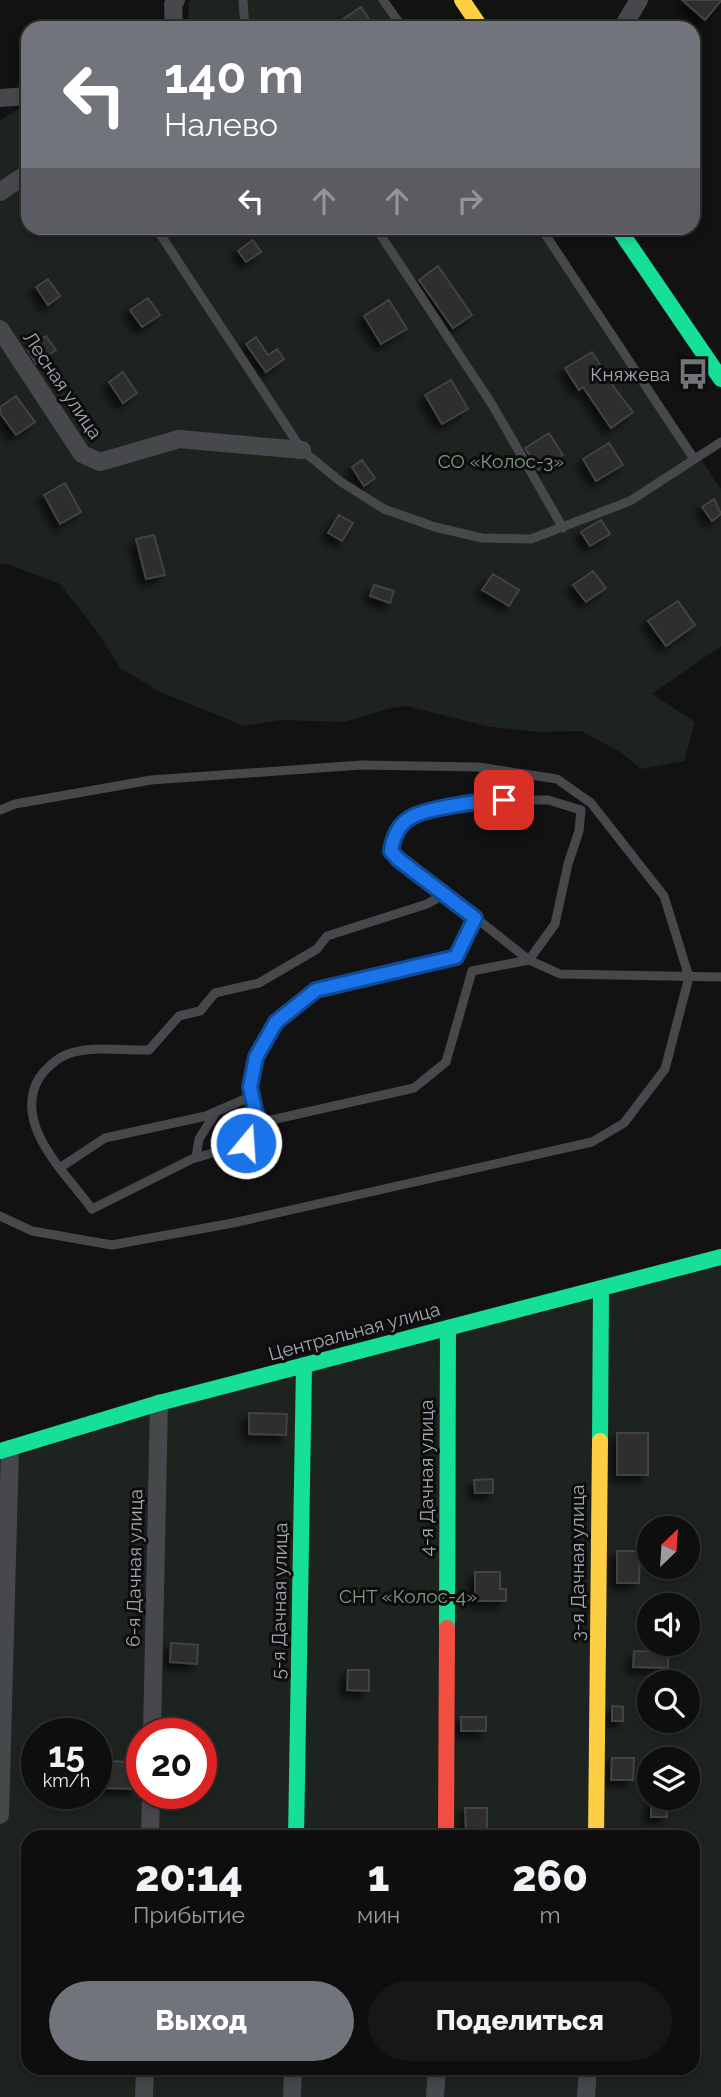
<!DOCTYPE html>
<html lang="ru">
<meta charset="utf-8">
<style>
:root{--surface:#0e0e0e;--page:#171717;--text:#f1f3f6;--muted:#9b9c9e;--line:#2e2e2e;--accent:#72747b}
body{margin:0;font-family:Raleway,sans-serif;background:var(--page);color:var(--text);height:100vh;display:flex;flex-direction:column;font-size:26px;white-space:nowrap}
*{box-sizing:border-box;margin:0}
p{font-size:23px;color:var(--muted)}
.icon{flex:none;width:38px;height:38px;fill:none;stroke:currentColor;stroke-width:2;stroke-linecap:round;stroke-linejoin:round}
.map{position:relative;flex:1;overflow:hidden}
.side{position:absolute;left:21px;top:1830px;width:679px;height:245px;display:flex;flex-direction:column;background:var(--surface);border-radius:21px;box-shadow:0 4px 10px #0003,0 0 0 2px var(--line)}
.side>*{flex:none}
.top-card{position:absolute;left:21px;top:21px;width:679px;height:214px;border-radius:21px;box-shadow:0 4px 10px #0003,0 0 0 2px var(--line);background:#72747b;color:#fff;overflow:hidden}
.needle{width:46px;rotate:25deg}
.buttons{position:absolute;left:637px;top:1516px;display:grid;gap:14px}
.buttons a{display:grid;place-items:center;width:63px;height:63px;border-radius:50%;background:var(--surface);box-shadow:0 4px 10px #0003,0 0 0 2px var(--line);font-size:35px}
.speed{position:absolute;left:21px;top:1718px;display:flex;gap:14px;font-size:35px;font-weight:700;text-align:center}
.speed>*{display:grid;place-content:center;width:91px;height:91px;border-radius:50%;background:var(--surface);box-shadow:0 4px 10px #0003,0 0 0 2px var(--line);line-height:1}
.speed small{font-size:18px;font-weight:400}
.speed .limit{border:10px solid #d22;background:#fff;color:#111}
.pin{position:absolute;display:grid;place-items:center;width:60px;height:60px;color:#fff;margin:-30px;border-radius:14px;box-shadow:0 4px 10px #0006}
.me{position:absolute;width:77px;margin:-38px;rotate:18deg;stroke-linejoin:round;filter:drop-shadow(0 0 5px #0008)}
.turn{display:flex;align-items:center;gap:24px;height:147px;padding:0 28px;font-size:32px}
.turn .icon{width:91px;height:91px;stroke-width:2.5}
.turn b{display:block;font-size:49px;line-height:60px}
.lanes{display:flex;align-items:center;height:66px;padding:0 28px;background:#0003;justify-content:center;gap:35px;direction:ltr}
.lanes .off{opacity:.35}
.eta{display:flex;justify-content:space-evenly;align-items:center;height:119px;text-align:center}
.eta b{font-size:42px;font-weight:800;line-height:49px}
.primary-button{display:flex;gap:14px;margin-top:auto;padding:14px 28px}
.primary-button a{flex:1;height:80px;border-radius:42px;background:var(--accent);color:#fff;font-size:28px;font-weight:800;line-height:80px;text-align:center}
.primary-button a+a{background:var(--page);color:var(--text)}
.map>svg:first-child{display:block}
</style>
<div class="map">
<svg width="721" height="2097" viewBox="0 0 721 2097">
<defs>
<filter id="shadow"><feDropShadow dx="-6" dy="6" stdDeviation="3.5" flood-color="#0009"/></filter>
</defs>
<rect width="100%" height="100%" fill="#121213"/>
<!-- green -->
<path fill="#1d231e" fill-rule="evenodd" d="M189 0H387L406 28H188Z
M28 108V228H542L721 489V646L652 694 695 722 684 761 641 769 620 752 581 731 539 732 491 727 407 706 387 709 344 722 282 720 244 726 162 693 120 668 99 634 60 584 7 564 0 565V121L16 110Z
M721 1266V2097H0V1461L168 1409ZM649 1528H688V1566H649ZM649 1605H688V1643H649ZM649 1682H688V1720H649ZM37 1734H96V1794H37ZM142 1734H201V1794H142ZM649 1759H688V1797H649ZM28 1838H693V2068H28Z"/>
<!-- building -->
<path fill="#2d2d2e" stroke="#424346" stroke-width="2" filter="url(#shadow)" d="M682 0H721V1L705 20Z
M361 7 375 28H330Z
M253 240 261 252 246 262 238 251Z
M438 266 472 315 453 328 419 280Z
M48 279 60 296 48 305 36 287Z
M148 298 160 315 142 327 130 310Z
M389 300 407 329 381 344 364 316Z
M46 336 56 350 36 364 27 349Z
M256 337 268 355 277 349 284 359 266 372 246 344Z
M592 352 615 389 633 412 611 428 583 387 579 390 565 368Z
M123 372 137 393 123 403 109 382Z
M451 380 468 409 442 424 425 395Z
M16 396 35 422 16 435 0 413V407Z
M549 433 563 455 538 470 525 448Z
M609 443 623 465 596 481 583 459Z
M362 460 375 478 364 486 352 467Z
M65 483 81 512 60 524 44 495Z
M714 499 721 514 712 521 702 507Z
M339 515 353 523 342 541 328 533Z
M601 520 610 534 590 546 581 532Z
M154 535 165 575 146 579 136 539Z
M593 571 606 588 586 602 573 585Z
M493 574 519 590 509 606 482 590Z
M374 585 394 591 390 603 370 596Z
M678 601 695 625 666 646 648 621Z
M249 1413 287 1414 286 1435 249 1434Z
M617 1433H648V1475H617Z
M493 1479V1493H475L474 1480Z
M617 1551H640L639 1583H617Z
M475 1572H500V1589H506V1601H475Z
M171 1643 198 1645 197 1664 170 1662Z
M634 1651 668 1652V1668L633 1667Z
M348 1670H369V1691L347 1690Z
M612 1706 623 1707V1721H612Z
M461 1717H486V1731H461Z
M612 1758H634L633 1780H611Z
M105 1761 131 1762V1773H136V1789L105 1788Z
M651 1801H667V1817H651Z
M465 1808H487V1830H466Z"/>
<g fill="none" stroke-linecap="round" stroke-linejoin="round">
<!-- lane -->
<path stroke="#47484c" stroke-width="9" d="M243 0 245 28
M383 0 403 28
M156 228 302 450 341 482 384 509 435 527 482 538 531 539 630 501 721 442
M376 228 493 406 563 528
M541 228 694 459
M0 810 15 804 151 780 361 765 478 767 557 779 591 803 664 896 689 977 665 1069 624 1123 592 1142 233 1223 112 1245 32 1231 0 1216
M445 894 427 904 327 936 317 949 259 983 215 993 200 1011 179 1016 149 1050C124 1051 91 1045 68 1054 57 1058 45 1069 39 1078 12 1125 66 1173 92 1209L192 1159 246 1143 258 1123 249 1087 256 1057 276 1022 316 990 456 957 475 918
M258 1123 414 1088 446 1062 472 971 529 960 555 924 568 864 579 831 581 810 548 800H482L410 817 393 836 391 851 529 960 560 974 721 977
M196 1157 199 1139 216 1112
M61 1167 105 1138 206 1116 252 1096"/>
<!-- street -->
<path stroke="#47484c" stroke-width="18" d="M174 28 173 5 176 0
M622 28 639 0
M0 98 28 96
M0 192 28 173
M0 329 82 454 100 462 179 439 302 450
M152 1734 159 1403
M0 1815 10 1449
M150 1838 151 1794
M144 2097 145 2068
M292 2097 293 2068
M435 2097 437 2068
M586 2097 588 2068"/>
<!-- fast -->
<path stroke="#16e098" stroke-width="16" d="M618 228 721 379
M600 1441 601 1288
M0 1451 159 1403 721 1257
M447 1628 448 1328
M296 1838 304 1365"/>
<!-- slow -->
<path stroke="#ffcf43" stroke-width="16" d="M462 0 481 28
M596 1838 600 1441"/>
<!-- jam -->
<path stroke="#f24e42" stroke-width="16" d="M446 1838 447 1628"/>
</g>
<g fill="none" stroke-linecap="round" stroke-linejoin="round">
<defs>
<path id="route" d="M246 1143 258 1123 250 1087 256 1057 276 1022 316 990 456 957 475 918 398 859 391 851C393 838 398 825 410 818 425 808 485 800 504 800"/>
</defs>
<!-- route casing -->
<use href="#route" stroke="#114b97" stroke-width="18"/>
<!-- route -->
<use href="#route" stroke="#1a73e8" stroke-width="12"/>
</g>
<!-- icons -->
<defs>
<symbol id="bus-bare" viewBox="-9 -9 18 18"><path d="M-5-6H5V4H4V6H2V4H-2V6H-4V4H-5ZM-3.5-4V0h7V-4ZM-3.5 1.2v1.5H-2V1.2ZM2 1.2v1.5H3.5V1.2Z" fill="#72747b" stroke="#0d0d0e" stroke-width="2.5" paint-order="stroke"/></symbol>
</defs>
<g fill-rule="evenodd">
<use href="#bus-bare" x="671" y="352" width="44" height="44"/>
</g>
<g text-anchor="middle" dominant-baseline="central" stroke-width="6" stroke-linejoin="round" paint-order="stroke">
<!-- poi labels -->
<g font-size="19" fill="#a5a8b3" stroke="#0d0d0e" text-anchor="end">
<text x="670" y="374">Княжева</text>
</g>
<!-- street labels -->
<g font-size="19" fill="#a5a8b3" stroke="#0d0d0e">
<text transform="translate(63 385) rotate(56)">Лесная улица</text>
<text transform="translate(354 1331) rotate(-15)">Центральная улица</text>
<text transform="translate(426 1478) rotate(-90)">4-я Дачная улица</text>
<text transform="translate(577 1563) rotate(-90)">3-я Дачная улица</text>
<text transform="translate(134 1568) rotate(-89)">6-я Дачная улица</text>
<text transform="translate(279 1601) rotate(-89)">5-я Дачная улица</text>
</g>
<!-- park labels -->
<g font-size="19" fill="#7e9c83" stroke="#0d0d0e">
<text x="501" y="461">СО «Колос-3»</text>
<text x="408" y="1596">СНТ «Колос-4»</text>
</g>
</g>
</svg>
<div class="buttons">
<a><svg class="needle" viewBox="-14 -14 28 28"><path d="M0-13l5 13h-10z" fill="#e53935"/><path d="M0 13l5-13h-10z" fill="#9b9c9e"/></svg></a>
<a><svg class="icon" aria-label="sound" viewBox="0 0 24 24"><path d="M4 9h4l5-4v14l-5-4H4zM17 9q2 3 0 6"/></svg></a>
<a><svg class="icon" aria-label="search" viewBox="0 0 24 24"><circle cx="10" cy="10" r="6"/><path d="M15 15l6 6"/></svg></a>
<a><svg class="icon" aria-label="layers" viewBox="0 0 24 24"><path d="M12 4l9 5-9 5-9-5zM3 14l9 5 9-5"/></svg></a>
</div>
<div class="speed"><div>15<small>km/h</small></div><div class="limit">20</div></div>
<div class="pin" style="left:504px;top:800px;background:#d93025"><svg class="icon" aria-label="arrive" viewBox="0 0 24 24"><path d="M6 21V4h12l-3 4 3 4H6"/></svg></div>
<svg class="me" style="left:246px;top:1143px" viewBox="-20 -20 40 40"><circle r="17" fill="#1a73e8" stroke="#fff" stroke-width="3"/><path d="M0-11L8 9 0 5-8 9z" fill="#fff"/></svg>
<div class="top-card">
<div class="turn"><svg class="icon" aria-label="left" viewBox="0 0 24 24"><path d="M17 20v-9H6M10 6l-5 5 5 5"/></svg><div><b>140 m</b>Налево</div></div>
<div class="lanes"><svg class="icon" aria-label="left" viewBox="0 0 24 24"><path d="M17 20v-9H6M10 6l-5 5 5 5"/></svg><svg class="icon off" aria-label="ahead" viewBox="0 0 24 24"><path d="M12 20V5M6 11l6-6 6 6"/></svg><svg class="icon off" aria-label="ahead" viewBox="0 0 24 24"><path d="M12 20V5M6 11l6-6 6 6"/></svg><svg class="icon off" aria-label="right" viewBox="0 0 24 24"><path d="M7 20v-9h11M14 6l5 5-5 5"/></svg></div>
</div>
<section class="side">
<div class="eta">
<div><b>20:14</b><p>Прибытие</p></div>
<div><b>1</b><p>мин</p></div>
<div><b>260</b><p>m</p></div>
</div>
<div class="primary-button"><a>Выход</a><a>Поделиться</a></div>
</section>
</div>
